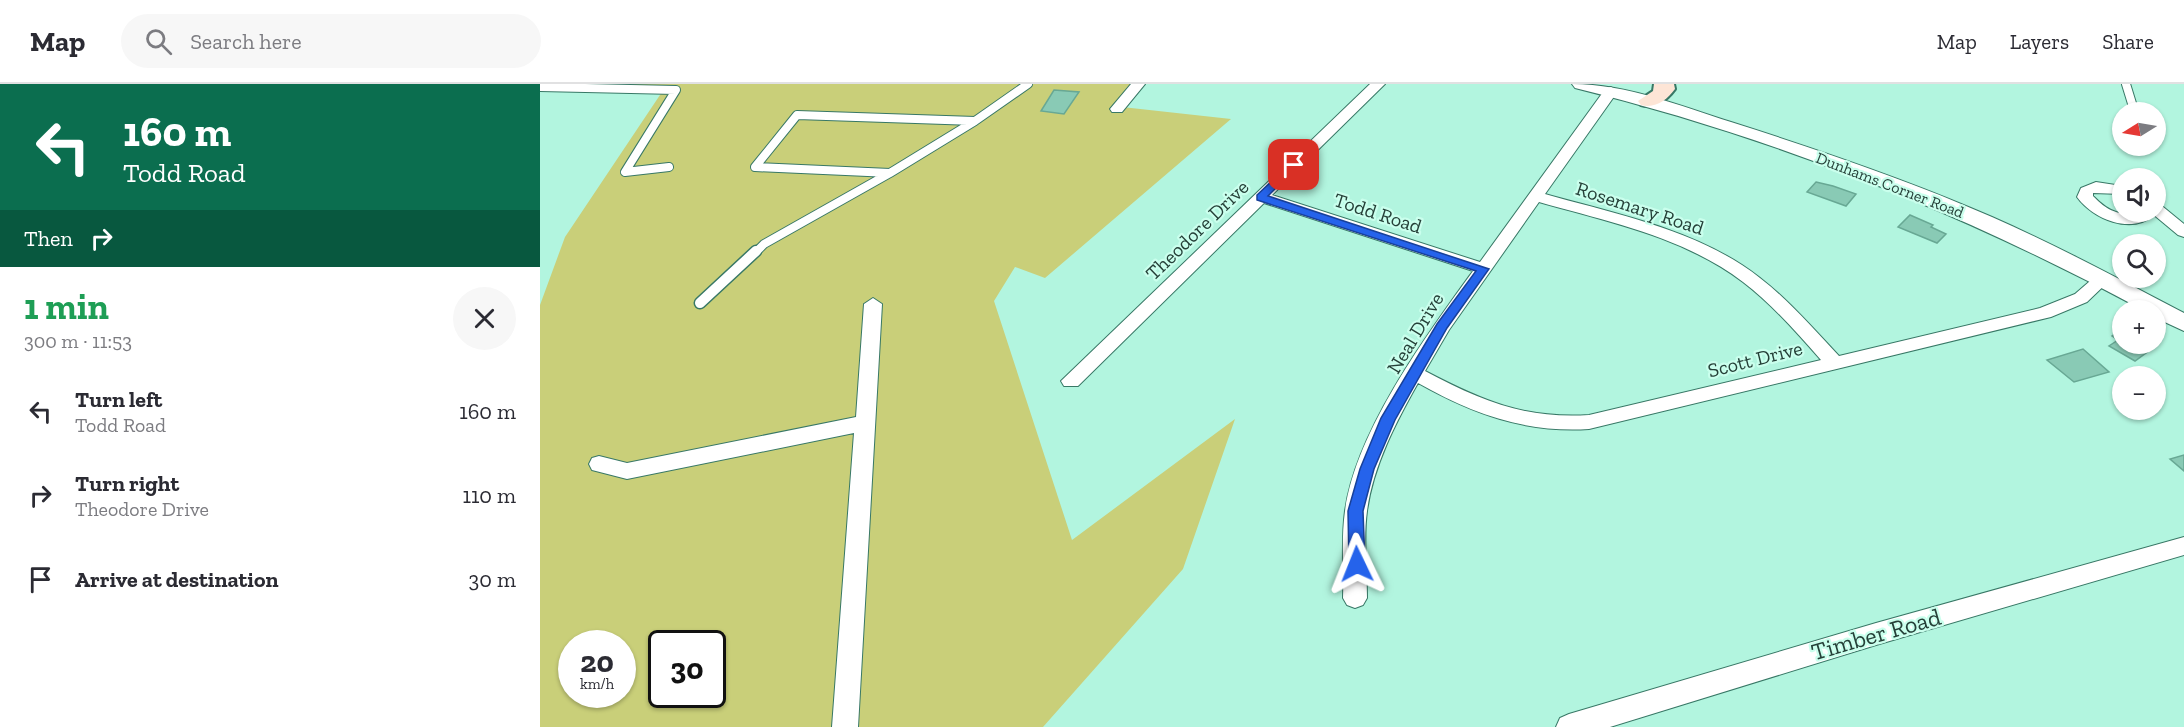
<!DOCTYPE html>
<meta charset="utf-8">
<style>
:root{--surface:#fff;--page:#f7f7f7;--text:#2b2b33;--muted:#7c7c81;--line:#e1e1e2}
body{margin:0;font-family:"Zilla Slab",serif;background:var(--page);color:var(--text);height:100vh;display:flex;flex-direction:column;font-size:22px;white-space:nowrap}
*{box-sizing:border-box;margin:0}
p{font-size:20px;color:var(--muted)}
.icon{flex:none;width:33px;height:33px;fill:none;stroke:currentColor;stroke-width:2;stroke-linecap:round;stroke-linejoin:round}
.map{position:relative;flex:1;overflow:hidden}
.panel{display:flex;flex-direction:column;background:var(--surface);width:540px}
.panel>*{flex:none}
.guide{background:#0b6e4f;color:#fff;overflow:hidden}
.needle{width:39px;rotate:259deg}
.controls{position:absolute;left:1572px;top:18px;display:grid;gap:12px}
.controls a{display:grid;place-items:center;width:54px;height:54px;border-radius:50%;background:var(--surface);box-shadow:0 2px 4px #0004;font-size:30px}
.speed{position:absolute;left:18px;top:546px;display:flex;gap:12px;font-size:30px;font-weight:700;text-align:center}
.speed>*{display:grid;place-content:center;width:78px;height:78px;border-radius:50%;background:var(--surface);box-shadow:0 2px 4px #0004;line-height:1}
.speed small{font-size:15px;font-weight:400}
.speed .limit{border:3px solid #111;border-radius:9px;background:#fff;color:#111}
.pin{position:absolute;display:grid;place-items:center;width:51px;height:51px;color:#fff;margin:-26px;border-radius:12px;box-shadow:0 3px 9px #0006}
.me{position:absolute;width:66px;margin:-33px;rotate:358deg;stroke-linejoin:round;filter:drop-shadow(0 0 4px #0008)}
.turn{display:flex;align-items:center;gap:21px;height:126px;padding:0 24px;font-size:27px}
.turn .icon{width:78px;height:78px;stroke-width:2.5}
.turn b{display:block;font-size:42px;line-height:51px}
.then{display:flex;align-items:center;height:57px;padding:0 24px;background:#0003;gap:12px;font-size:22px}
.round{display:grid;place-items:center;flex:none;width:63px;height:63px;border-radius:32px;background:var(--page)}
.summary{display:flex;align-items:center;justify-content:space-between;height:102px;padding:0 24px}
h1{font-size:36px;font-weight:800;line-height:45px;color:#1e9e55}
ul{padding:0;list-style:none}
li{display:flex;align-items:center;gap:18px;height:84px;padding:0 24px}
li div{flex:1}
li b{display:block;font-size:22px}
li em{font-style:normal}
header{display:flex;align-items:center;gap:36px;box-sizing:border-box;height:84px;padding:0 30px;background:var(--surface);border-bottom:2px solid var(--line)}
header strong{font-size:28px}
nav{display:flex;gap:33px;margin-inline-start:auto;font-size:21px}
.search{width:420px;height:54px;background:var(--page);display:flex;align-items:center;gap:15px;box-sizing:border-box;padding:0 21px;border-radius:33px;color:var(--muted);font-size:22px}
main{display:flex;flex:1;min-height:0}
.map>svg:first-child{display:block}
</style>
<header>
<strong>Map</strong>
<div class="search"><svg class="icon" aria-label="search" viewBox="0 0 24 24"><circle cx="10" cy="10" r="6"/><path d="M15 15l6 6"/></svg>Search here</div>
<nav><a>Map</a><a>Layers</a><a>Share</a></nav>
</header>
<main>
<section class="panel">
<div class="guide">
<div class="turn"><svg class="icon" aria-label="left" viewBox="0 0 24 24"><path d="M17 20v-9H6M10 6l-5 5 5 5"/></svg><div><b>160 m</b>Todd Road</div></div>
<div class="then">Then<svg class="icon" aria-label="right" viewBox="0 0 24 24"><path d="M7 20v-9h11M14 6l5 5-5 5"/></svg></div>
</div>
<div class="summary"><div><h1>1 min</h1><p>300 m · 11:53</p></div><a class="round"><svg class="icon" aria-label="close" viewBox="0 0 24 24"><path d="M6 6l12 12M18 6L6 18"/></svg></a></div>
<ul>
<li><svg class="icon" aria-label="left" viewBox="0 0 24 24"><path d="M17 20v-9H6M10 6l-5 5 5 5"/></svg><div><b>Turn left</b><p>Todd Road</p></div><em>160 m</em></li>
<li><svg class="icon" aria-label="right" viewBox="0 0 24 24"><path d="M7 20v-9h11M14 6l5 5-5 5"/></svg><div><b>Turn right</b><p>Theodore Drive</p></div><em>110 m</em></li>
<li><svg class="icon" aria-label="arrive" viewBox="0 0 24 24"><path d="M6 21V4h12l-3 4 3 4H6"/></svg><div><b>Arrive at destination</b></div><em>30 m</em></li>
</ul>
</section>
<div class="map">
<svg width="1644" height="643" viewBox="0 0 1644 643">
<rect width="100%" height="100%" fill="#b2f5df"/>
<!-- green -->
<path fill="#c9cf79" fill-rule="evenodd" d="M64 0H599L582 23 691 35 505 194 475 183 454 217 532 456 695 335 643 485 503 643H0V221L25 153 126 2ZM32 560H82V610H32ZM122 560H172V610H122Z"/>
<!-- building -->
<path fill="#89cab5" stroke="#68a894" stroke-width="1.5" d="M514 6 539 8 524 30 501 27Z
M1276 98 1293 102 1316 110 1306 122 1267 108Z
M1370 131 1393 141 1391 143 1406 150 1397 159 1358 143Z
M1582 245V260H1612L1606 264 1610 266 1595 277 1569 262 1578 256 1572 252Z
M1543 265 1569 288 1534 298 1507 276Z
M1644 371V387L1630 375Z"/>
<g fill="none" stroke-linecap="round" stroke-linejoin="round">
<defs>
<path id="service-far1" d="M1586 0 1594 26
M0 3 136 6 85 88 129 83
M257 31 435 37 350 89 215 83Z
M435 37 488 0
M215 169 224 160 350 89"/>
<path id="service" d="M160 219 216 167"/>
<path id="minor" d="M591 0H605L582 28H572L570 25Z
M830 0H845L732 111 940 178 1066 4 1071 3 1078 7 1005 110C1072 129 1143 143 1202 181 1239 205 1269 240 1299 272L1500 224 1535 210 1557 191H1569L1571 195 1547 218 1511 233 1049 345C985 349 933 330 878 299 856 338 833 382 827 427 823 455 827 486 827 514L823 521 815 524 807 521 803 514C804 486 801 455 805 427 816 347 886 252 933 187L724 119 538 302H524L521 297ZM999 118C1069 138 1144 153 1203 198 1233 221 1257 249 1281 276L1049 331C984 335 942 317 885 287L909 246Z
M1556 98 1582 102V110L1553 109V112C1577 137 1588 128 1616 128V120L1622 122 1644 140V153L1638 151 1614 131C1591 151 1553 135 1537 113L1541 104Z
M333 214 342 220 318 643H292L314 349 87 395 52 386 49 380 52 374 59 372 87 379 316 333 324 220Z
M1644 453V471L1336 561 1070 643H1016L1020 634 1029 630 1336 539Z"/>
<path id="tertiary" d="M1032 0C1087 0 1140 22 1191 38 1279 66 1368 96 1452 133 1518 162 1581 196 1644 229V247L1616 234V226H1603C1423 129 1234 53 1035 4Z"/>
<path id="secondary" d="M1114 0H1134L1135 5C1127 16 1115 25 1101 21L1098 17 1113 7Z"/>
</defs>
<!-- service-far1 casing -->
<use href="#service-far1" stroke="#387866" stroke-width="10"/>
<!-- service casing -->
<use href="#service" stroke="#387866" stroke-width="13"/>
<!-- minor casing -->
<use href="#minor" stroke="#387866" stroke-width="2"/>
<!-- tertiary casing -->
<use href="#tertiary" stroke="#387866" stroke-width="2"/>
<!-- secondary casing -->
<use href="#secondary" stroke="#387866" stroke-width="4"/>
<!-- service-far1 -->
<use href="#service-far1" stroke="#fff" stroke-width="8"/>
<!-- service -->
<use href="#service" stroke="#fff" stroke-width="10"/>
<!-- minor -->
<use href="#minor" fill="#fff" fill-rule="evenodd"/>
<!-- tertiary -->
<use href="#tertiary" fill="#fff" fill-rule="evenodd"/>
<!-- secondary -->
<use href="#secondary" fill="#fde5d6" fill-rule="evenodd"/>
</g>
<!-- route -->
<path fill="#2563eb" stroke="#184099" stroke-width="1.5" d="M751 79 759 81 728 112 949 185 907 244 855 336 834 385 823 427 825 480 823 485H812L809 480 808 427 820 385 841 334 897 240 936 187 717 116V111Z"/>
<g text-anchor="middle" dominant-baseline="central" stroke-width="4.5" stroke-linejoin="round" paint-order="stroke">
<!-- far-street labels -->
<g font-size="16" fill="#254038" stroke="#caffed">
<text transform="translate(1350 101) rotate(21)">Dunhams Corner Road</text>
</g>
<!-- street labels -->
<g font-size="20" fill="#254038" stroke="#caffed">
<text transform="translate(1100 124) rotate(18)">Rosemary Road</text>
<text transform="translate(838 129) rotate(18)">Todd Road</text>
<text transform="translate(657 146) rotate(-44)">Theodore Drive</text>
<text transform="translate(875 249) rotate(-59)">Neal Drive</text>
<text transform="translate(1215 275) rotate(-14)">Scott Drive</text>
</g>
<!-- near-street labels -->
<g font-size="24" fill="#254038" stroke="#caffed">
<text transform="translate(1336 550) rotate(-16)">Timber Road</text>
</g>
</g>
</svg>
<div class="controls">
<a><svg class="needle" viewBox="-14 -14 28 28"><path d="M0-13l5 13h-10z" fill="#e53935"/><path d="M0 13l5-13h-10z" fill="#7c7c81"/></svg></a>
<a><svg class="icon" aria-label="sound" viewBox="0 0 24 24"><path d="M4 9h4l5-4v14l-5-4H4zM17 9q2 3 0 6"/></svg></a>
<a><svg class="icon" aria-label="search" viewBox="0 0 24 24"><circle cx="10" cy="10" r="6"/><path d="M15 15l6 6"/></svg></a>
<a>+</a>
<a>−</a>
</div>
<div class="speed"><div>20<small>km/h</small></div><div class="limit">30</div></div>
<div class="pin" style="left:754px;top:81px;background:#d93025"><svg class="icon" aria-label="arrive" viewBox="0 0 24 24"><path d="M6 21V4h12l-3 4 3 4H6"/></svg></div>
<svg class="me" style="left:817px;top:480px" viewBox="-20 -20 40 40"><path d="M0-17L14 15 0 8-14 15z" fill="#2563eb" stroke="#fff" stroke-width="4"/></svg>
</div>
</main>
